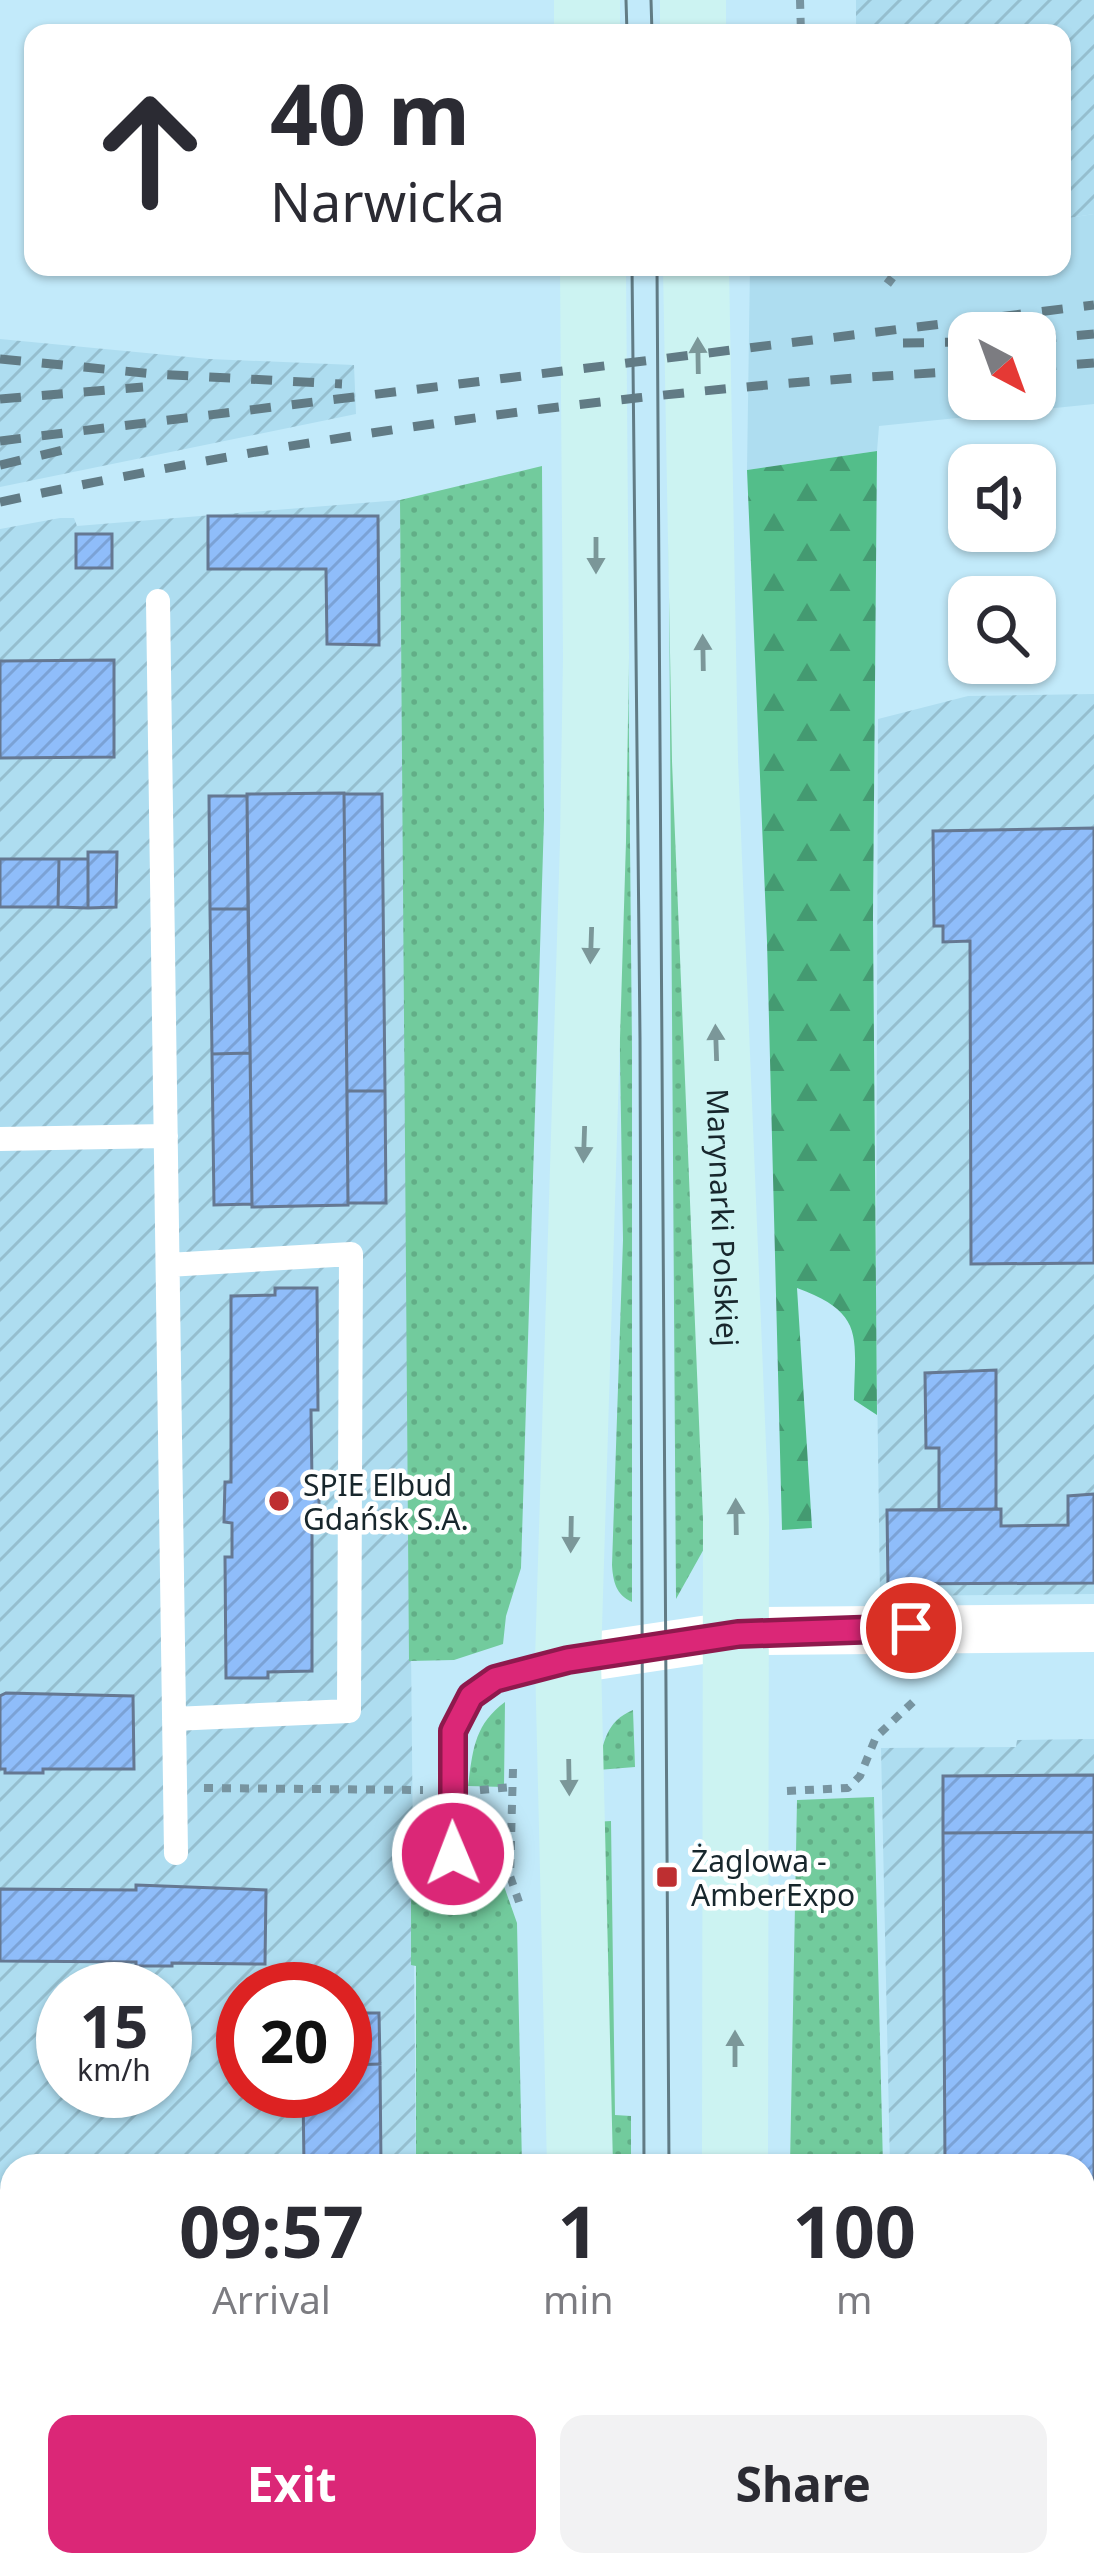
<!DOCTYPE html>
<meta charset="utf-8">
<style>
:root{--surface:#fff;--page:#f2f2f3;--text:#2b2b33;--muted:#7c7c81;--accent:#db2777}
body{margin:0;font-family:"Noto Sans",sans-serif;background:var(--page);color:var(--text);height:100vh;display:flex;flex-direction:column;font-size:45px;white-space:nowrap}
*{box-sizing:border-box;margin:0}
p{font-size:39px;color:var(--muted)}
.icon{flex:none;width:66px;height:66px;fill:none;stroke:currentColor;stroke-width:2;stroke-linecap:round;stroke-linejoin:round}
.map{position:relative;flex:1;overflow:hidden}
.details{position:absolute;left:0px;top:2154px;width:1095px;height:423px;display:flex;flex-direction:column;background:var(--surface);border-radius:36px 36px 0 0;box-shadow:0 3px 9px #0004}
.details>*{flex:none}
.banner{position:absolute;left:24px;top:24px;width:1047px;height:252px;border-radius:24px;box-shadow:0 3px 9px #0004;background:#fff;color:var(--text);overflow:hidden}
.needle{width:78px;rotate:139deg}
.tools{position:absolute;left:948px;top:312px;display:grid;gap:24px}
.tools a{display:grid;place-items:center;width:108px;height:108px;border-radius:24px;background:var(--surface);box-shadow:0 3px 9px #0004;font-size:60px}
.speed{position:absolute;left:36px;top:1962px;display:flex;gap:24px;font-size:60px;font-weight:700;text-align:center}
.speed>*{display:grid;place-content:center;width:156px;height:156px;border-radius:50%;background:var(--surface);box-shadow:0 3px 9px #0004;line-height:1}
.speed small{font-size:30px;font-weight:400}
.speed .limit{border:18px solid #d22;background:#fff;color:#111}
.pin{position:absolute;display:grid;place-items:center;width:102px;height:102px;color:#fff;margin:-51px;border:6px solid #fff;border-radius:50%;box-shadow:0 3px 12px #0007}
.me{position:absolute;width:132px;margin:-66px;rotate:359deg;stroke-linejoin:round;filter:drop-shadow(0 0 9px #0008)}
.turn{display:flex;align-items:center;gap:42px;height:252px;padding:0 48px;font-size:54px}
.turn .icon{width:156px;height:156px;stroke-width:2.5}
.turn b{display:block;font-size:84px;line-height:102px}
.eta{display:flex;justify-content:space-evenly;align-items:center;height:204px;text-align:center}
.eta b{font-size:72px;font-weight:700;line-height:84px}
.primary-button{display:flex;gap:24px;margin-top:auto;padding:24px 48px}
.primary-button a{flex:1;height:138px;border-radius:24px;background:var(--accent);color:#fff;font-size:48px;font-weight:700;line-height:138px;text-align:center}
.primary-button a+a{background:var(--page);color:var(--text)}
.map>svg:first-child{display:block}
</style>
<div class="map">
<svg width="1094" height="2575" viewBox="0 0 1094 2575">
<defs>
<pattern id="industrial-furrows" width="10" height="10" patternUnits="userSpaceOnUse" patternTransform="scale(3)"><rect width="10" height="10" fill="#aeddf0"/><path d="M-1 1l2-2M0 10L10 0M9 11l2-2" fill="none" stroke="#95bece"/></pattern>
<pattern id="grass-dots" width="8" height="8" patternUnits="userSpaceOnUse" patternTransform="scale(3)"><rect width="8" height="8" fill="#72cb9d"/><path d="M2 2h.1M6 6h.1" fill="none" stroke="#62ae87" stroke-width="1.8" stroke-linecap="round"/></pattern>
<pattern id="forest-firs" width="22" height="20" patternUnits="userSpaceOnUse" patternTransform="scale(3)"><rect width="22" height="20" fill="#53be8a"/><path d="M5 1l3.5 6h-7zM16 11l3.5 6h-7z" fill="#449a71"/></pattern>
<pattern id="building-hatch" width="6" height="6" patternUnits="userSpaceOnUse" patternTransform="scale(3)"><rect width="6" height="6" fill="#8fbdfa"/><path d="M-1 1l2-2M0 6l6-6M5 7l2-2" fill="none" stroke="#7ba2d6"/></pattern>
</defs>
<rect width="100%" height="100%" fill="#c2eafa"/>
<!-- built -->
<path fill="#aeddf0" fill-rule="evenodd" d="M1094 214V404L879 426 877 451 747 470 750 267H1062V219ZM969 333H1035V399H969Z"/>
<!-- industrial -->
<path fill="url(#industrial-furrows)" fill-rule="evenodd" d="M856 0H1094V214L1062 219V33H856Z
M0 339 209 359 354 365 356 414 0 487Z
M400 500 416 2166H12V2565H466V2575H0V529L60 518H74L77 526ZM63 1989H165V2091H63ZM243 1989H345V2091H243Z
M1094 694V1594L880 1596 876 1306 878 719 968 696Z
M1094 1739V2575H899V2565H1083V2166H890L881 1748 1016 1747 1017 1740Z"/>
<!-- grass -->
<path fill="url(#grass-dots)" d="M668 428 705 1547 676 1599Z
M626 434 632 1047V1602C616 1595 613 1581 612 1565L623 1240 617 875Z
M542 466 544 819 521 1568 506 1616 503 1644 454 1660 409 1661 400 500Z
M505 1702 504 1787 468 1786C473 1750 474 1725 505 1702Z
M633 1710 635 1767 598 1770C603 1743 606 1721 633 1710Z
M874 1797 883 2166H790L797 1800Z
M611 1821 615 2115 631 2116V2166H604L594 1822Z
M499 1872 517 1923 522 2166H416V1966L411 1965V1878Z"/>
<!-- forest -->
<path fill="url(#forest-firs)" d="M877 451 873 916 877 1415 854 1400C855 1336 865 1313 797 1288L812 1528 782 1530 767 942 747 470Z"/>
<!-- building -->
<path fill="url(#building-hatch)" stroke="#657892" stroke-width="3" d="M208 516H378L379 645 327 644 326 569H208Z
M76 534H112V568H76Z
M114 660V757L0 758V661Z
M344 793 348 1205 252 1207 247 794Z
M344 794H382L385 1091H347Z
M209 796H247L248 909H210Z
M1094 828V1263L971 1264 970 941 943 942V926H934L933 831Z
M88 852H117L116 907 88 908Z
M0 859H59L58 907H0Z
M59 859H88V908L58 907Z
M210 909H248L250 1053 212 1054Z
M250 1053 252 1204 214 1205 212 1054Z
M347 1091H385L386 1203H348Z
M275 1288H317L318 1410H311L312 1482H319V1522H312V1671L268 1672V1678H226L225 1557H232V1523L224 1522 225 1482H231V1296L275 1295Z
M996 1370V1509L939 1510V1448H926L925 1373Z
M1094 1494V1583L888 1584 887 1510 1001 1509V1526L1068 1525V1496Z
M6 1693 133 1696 134 1769H43V1773H5V1769H0V1696Z
M1094 1775V1832L943 1833V1776Z
M1094 1832V2516H1083V2166H945L943 1833Z
M136 1885 266 1890 265 1964 172 1963V1966H136V1962L0 1961V1889L136 1890Z
M345 2013H379L380 2064 345 2065Z
M380 2064 381 2166H304L303 2091H345V2065Z
M0 2537H12V2565H104V2575H0Z
M194 2565H386V2575H194Z"/>
<g fill="none" stroke-linecap="round" stroke-linejoin="round">
<!-- path -->
<path stroke="#7794a0" stroke-width="8" stroke-dasharray="9 9" stroke-linecap="butt" d="M800 0 801 33
M872 267 894 284
M513 1769 510 1876 519 1902
M204 1788 423 1790
M480 1790 512 1787
M787 1791 848 1788 860 1776 876 1737 914 1701
M498 2575 505 2565"/>
<!-- lane -->
<path stroke="#fff" stroke-width="24" d="M158 601 176 1853
M0 1139 166 1136
M168 1265 351 1254 349 1711 174 1719
M453 1854C453 1799 433 1711 493 1681 515 1669 542 1666 566 1661
M0 2502H12
M142 2565V2575"/>
<!-- street -->
<path stroke="#fff" stroke-width="48" d="M568 1660 763 1631 1094 1628"/>
<!-- secondary -->
<g stroke="#ccf3f2" stroke-width="66">
<path d="M587 0V33"/>
<path d="M693 0V33"/>
<path id="s1" d="M696 267 705 761 736 1519 735 2166"/>
<path d="M580 2166 568 1660 593 841 596 657 593 267"/>
<path d="M569 2575 570 2565"/>
<path d="M731 2575V2565"/>
</g>
<!-- tram -->
<path stroke="#617b85" stroke-width="3" d="M626 0 627 33
M651 0 652 33
M632 267 640 1038 644 2166
M657 267 669 2166
M648 2565V2575
M671 2565V2575"/>
<!-- rail -->
<path stroke="#617b85" stroke-width="9" stroke-dasharray="21 21" stroke-linecap="butt" d="M1035 339 1094 334
M903 343 969 342
M0 359 155 374 342 384
M1035 367 1094 363
M0 399 143 387
M0 441 1094 305
M0 465 76 447
M0 502C319 433 643 388 969 371"/>
</g>
<!-- one-way arrows -->
<defs><path id="oneway-solid" d="M-6-.8H1V-3.2L6.5 0L1 3.2V.8H-6Z" transform="scale(3)"/></defs>
<g fill="#7b9799">
<use href="#oneway-solid" transform="translate(698 356) rotate(-91)"/>
<use href="#oneway-solid" transform="translate(596 555) rotate(90)"/>
<use href="#oneway-solid" transform="translate(703 653) rotate(-91)"/>
<use href="#oneway-solid" transform="translate(591 945) rotate(92)"/>
<use href="#oneway-solid" transform="translate(716 1043) rotate(-92)"/>
<use href="#oneway-solid" transform="translate(584 1144) rotate(92)"/>
<use href="#oneway-solid" transform="translate(736 1517) rotate(-91)"/>
<use href="#oneway-solid" transform="translate(571 1534) rotate(91)"/>
<use href="#oneway-solid" transform="translate(569 1777) rotate(89)"/>
<use href="#oneway-solid" transform="translate(735 2049) rotate(-90)"/>
</g>
<g fill="none" stroke-linecap="round" stroke-linejoin="round">
<defs>
<path id="route" d="M453 1854V1731L471 1696 495 1679 568 1660 738 1634 911 1628"/>
</defs>
<!-- route casing -->
<use href="#route" stroke="#8e194d" stroke-width="30"/>
<!-- route -->
<use href="#route" stroke="#db2777" stroke-width="21"/>
</g>
<!-- markers -->
<g fill="#be2f31" stroke="#fff" stroke-width="4.5">
<circle cx="279" cy="1501" r="12"/>
<rect x="655" y="1865" width="24" height="24" rx="6"/>
</g>
<g text-anchor="middle" dominant-baseline="central" stroke-width="9" stroke-linejoin="round" paint-order="stroke">
<!-- street labels -->
<g font-size="30" fill="#17262c" stroke="#fff">
<text stroke="none"><textPath href="#s1" startOffset="951">Marynarki Polskiej</textPath></text>
</g>
<!-- poi labels -->
<g font-size="30" fill="#17262c" stroke="#fff" text-anchor="start">
<text x="303" y="1484">SPIE Elbud<tspan x="303" dy="34">Gdańsk S.A.</tspan></text>
<text x="691" y="1860">Żaglowa -<tspan x="691" dy="34">AmberExpo</tspan></text>
</g>
</g>
</svg>
<div class="tools">
<a><svg class="needle" viewBox="-14 -14 28 28"><path d="M0-13l5 13h-10z" fill="#e53935"/><path d="M0 13l5-13h-10z" fill="#7c7c81"/></svg></a>
<a><svg class="icon" aria-label="sound" viewBox="0 0 24 24"><path d="M4 9h4l5-4v14l-5-4H4zM17 9q2 3 0 6"/></svg></a>
<a><svg class="icon" aria-label="search" viewBox="0 0 24 24"><circle cx="10" cy="10" r="6"/><path d="M15 15l6 6"/></svg></a>
</div>
<div class="speed"><div>15<small>km/h</small></div><div class="limit">20</div></div>
<div class="pin" style="left:911px;top:1628px;background:#d93025"><svg class="icon" aria-label="arrive" viewBox="0 0 24 24"><path d="M6 21V4h12l-3 4 3 4H6"/></svg></div>
<svg class="me" style="left:453px;top:1854px" viewBox="-20 -20 40 40"><circle r="17" fill="#db2777" stroke="#fff" stroke-width="3"/><path d="M0-11L8 9 0 5-8 9z" fill="#fff"/></svg>
<div class="banner">
<div class="turn"><svg class="icon" aria-label="ahead" viewBox="0 0 24 24"><path d="M12 20V5M6 11l6-6 6 6"/></svg><div><b>40 m</b>Narwicka</div></div>
</div>
<section class="details">
<div class="eta">
<div><b>09:57</b><p>Arrival</p></div>
<div><b>1</b><p>min</p></div>
<div><b>100</b><p>m</p></div>
</div>
<div class="primary-button"><a>Exit</a><a>Share</a></div>
</section>
</div>
